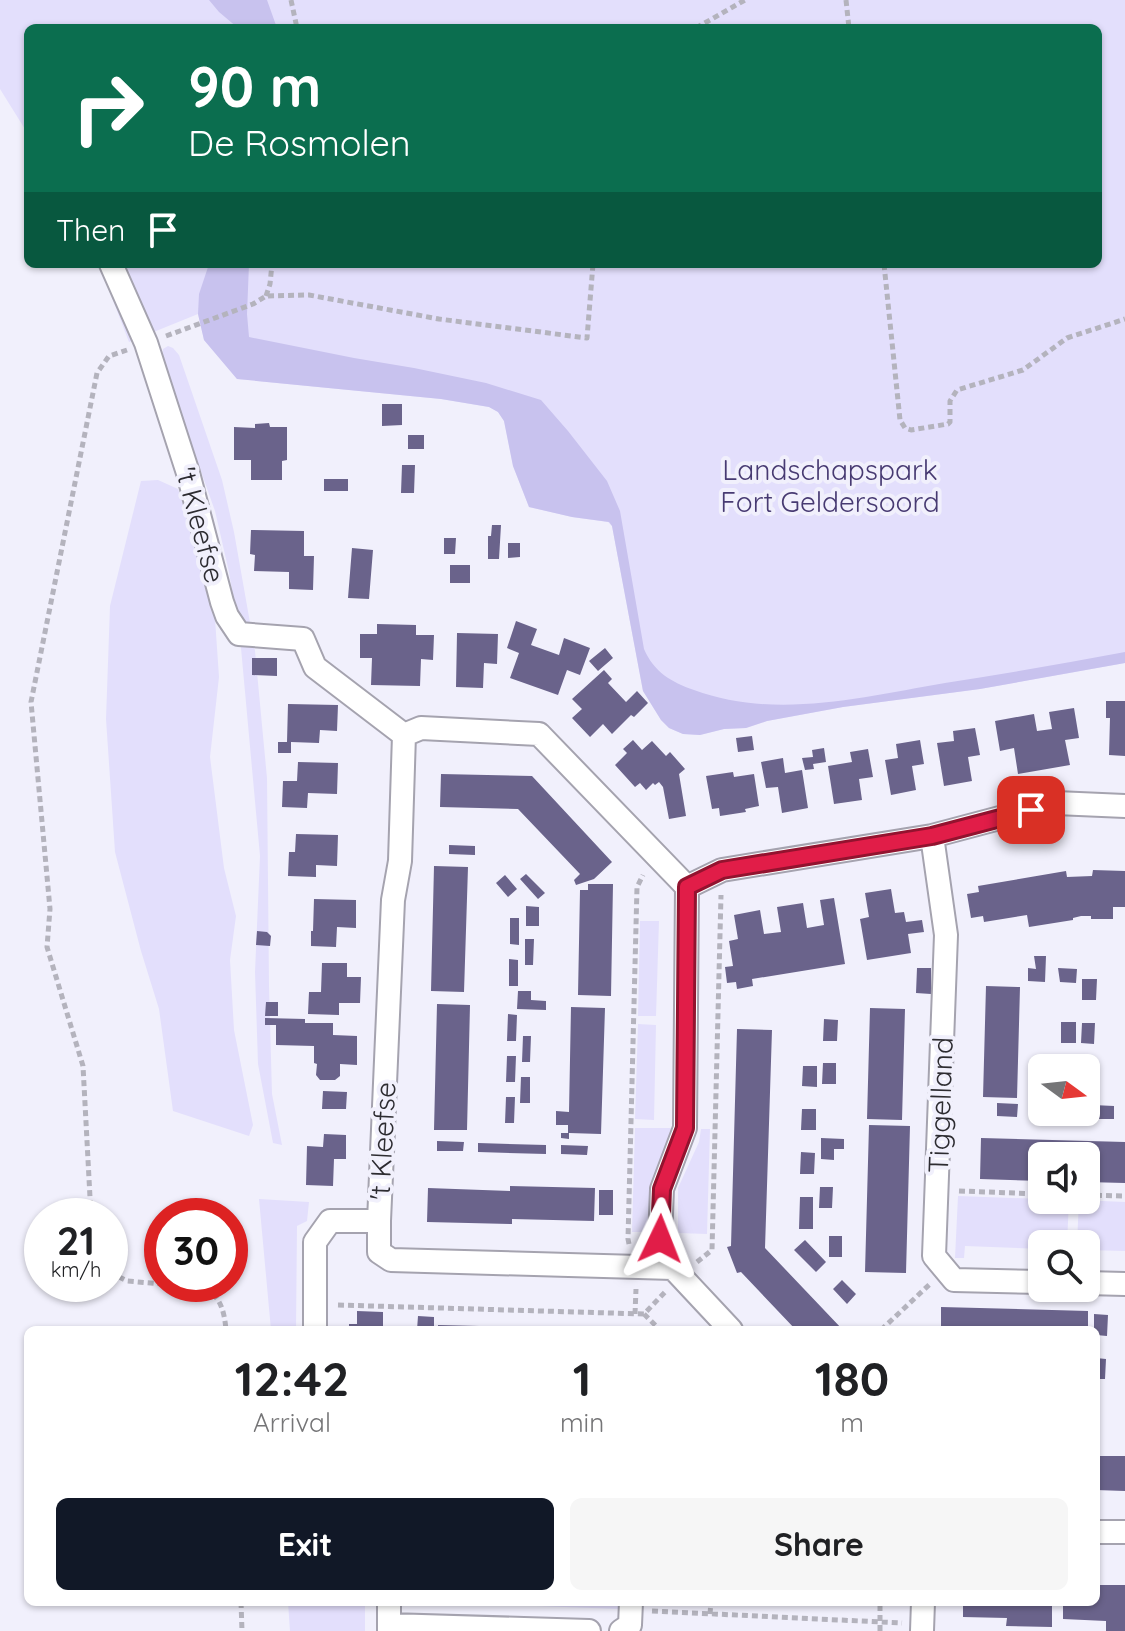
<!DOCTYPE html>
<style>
:root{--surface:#fff;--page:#f6f6f6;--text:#202124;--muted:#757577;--accent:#111827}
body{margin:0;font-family:Quicksand,sans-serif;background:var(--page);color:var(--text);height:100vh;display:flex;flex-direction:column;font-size:30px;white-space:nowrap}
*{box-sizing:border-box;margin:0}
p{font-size:26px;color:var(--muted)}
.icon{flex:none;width:44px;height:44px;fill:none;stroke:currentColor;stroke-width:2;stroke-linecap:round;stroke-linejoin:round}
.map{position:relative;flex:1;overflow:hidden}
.drawer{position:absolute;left:24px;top:1326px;width:1076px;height:280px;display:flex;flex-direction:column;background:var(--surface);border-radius:12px;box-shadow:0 2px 6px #0004}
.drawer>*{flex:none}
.guide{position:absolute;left:24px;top:24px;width:1078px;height:244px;border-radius:12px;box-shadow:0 2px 6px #0004;background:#0b6e4f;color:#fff;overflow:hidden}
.needle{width:52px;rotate:105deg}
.tools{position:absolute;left:1028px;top:1054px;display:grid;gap:16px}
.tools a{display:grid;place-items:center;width:72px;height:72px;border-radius:12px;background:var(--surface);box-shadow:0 2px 6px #0004;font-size:40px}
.speed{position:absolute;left:24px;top:1198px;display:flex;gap:16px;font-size:40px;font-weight:700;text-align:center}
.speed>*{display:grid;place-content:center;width:104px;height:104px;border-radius:50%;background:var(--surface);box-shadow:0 2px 6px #0004;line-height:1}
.speed small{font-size:20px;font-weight:400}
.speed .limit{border:12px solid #d22;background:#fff;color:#111}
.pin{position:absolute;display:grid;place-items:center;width:68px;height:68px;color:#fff;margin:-34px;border-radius:16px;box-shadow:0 4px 12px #0006}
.me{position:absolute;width:88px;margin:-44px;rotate:2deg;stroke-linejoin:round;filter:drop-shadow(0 0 6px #0008)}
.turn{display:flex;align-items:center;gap:28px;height:168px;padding:0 32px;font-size:36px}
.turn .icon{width:104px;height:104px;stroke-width:2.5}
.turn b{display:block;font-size:56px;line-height:68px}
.then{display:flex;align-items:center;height:76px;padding:0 32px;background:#0003;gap:16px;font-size:30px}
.eta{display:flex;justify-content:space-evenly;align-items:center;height:136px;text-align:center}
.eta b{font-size:48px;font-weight:800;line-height:56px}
.cta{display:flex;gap:16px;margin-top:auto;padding:16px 32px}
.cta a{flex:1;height:92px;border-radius:12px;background:var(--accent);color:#fff;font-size:32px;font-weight:800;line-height:92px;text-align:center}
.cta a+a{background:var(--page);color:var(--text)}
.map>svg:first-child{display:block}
</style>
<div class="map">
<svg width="1125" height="1631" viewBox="0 0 1125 1631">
<rect width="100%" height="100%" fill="#f1f0fc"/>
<!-- green -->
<path fill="#e3dffc" d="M0 0H1125V663L980 689 843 707 767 721 746 728 724 729 700 735 683 734 669 728 661 720 643 691 612 526 608 522 572 517 529 507 513 466 504 421 498 412 489 407 441 399 237 379 204 340 198 314 129 342 99 264H1098V28H28V134L0 89Z
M168 346 173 348 179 355 222 480 234 532 255 651 267 778 269 986 272 1094 282 1145 273 1143 258 1064 255 972 260 856 241 648 229 572 215 511 161 359 163 349Z
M158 480 178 489 195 540 215 619 219 677 210 757 224 868 236 916 230 960 234 1030 253 1125 249 1136 173 1111 159 1009 141 951 115 852 106 719 110 606 141 481Z
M640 921H659L656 1016H638Z
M638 1024 656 1025 654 1120 635 1119Z
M635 1128H676L654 1232H632Z
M701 1129H710L707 1234 678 1233V1188L699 1142Z
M958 1196 1069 1200 1067 1244H1042V1249L965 1246 964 1258H955Z
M259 1199 309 1202 307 1221 297 1226 296 1330H271Z
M1079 1200 1125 1202V1251L1086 1250V1244H1077Z
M288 1602H365V1631H290Z
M418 1602H620V1609Z"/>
<!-- water -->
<path fill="#c8c2ee" d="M209 0H267L277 28H238L219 12Z
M209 264H249L247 314 249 337 354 358 414 368 486 383 541 400 568 431 607 481 620 511 644 649C654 672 671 682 694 690 775 720 863 697 945 683 1005 674 1065 663 1125 652V663L980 689 843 707 767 721 746 728 724 729 700 735 683 734 669 728 661 720 643 691 612 526 609 522 572 517 529 507 513 466 504 421 498 412 489 407 441 399 237 379 204 340 198 314 199 294Z"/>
<!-- building -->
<path fill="#6a638b" d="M382 404H402V425L382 426Z
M269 423 270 427H287V460L282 461V480H251V460H234V427L255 428V424Z
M408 435H424V449H408Z
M402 465H415L414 493H401Z
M324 479H348V491H324Z
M492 525H501L499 559H488V536H491Z
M251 530 304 531V556H314L313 590 289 589V572L254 571 255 555 250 554Z
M444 538H456L455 554H444Z
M508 543H520V557L508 558Z
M352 548 373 550 369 599 348 598Z
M450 565H470V583H450Z
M516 621 537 629 531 645 559 655 564 638 590 648 580 675 567 670 558 695 510 678 519 653 507 648Z
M377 624 416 625V635H434L433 660 421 659 420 686 371 685 372 658H360V634H377Z
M457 633 498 634 497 664 484 663 483 688 456 687Z
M605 648 613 658 598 671 589 661Z
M252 658H277V676L252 675Z
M604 670 612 679 608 683 626 702 637 691 648 703 634 717 631 715 612 734 603 724 590 737 572 718 582 709 572 699Z
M1106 701H1125V756L1109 755 1110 718H1106Z
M288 704 338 705 337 731 320 730 319 743 291 742V753H278V742H287Z
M1074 708 1079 738 1065 740 1070 765 1018 774 1014 748 1000 751 995 721 1034 714 1037 731 1052 729 1049 712Z
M975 728 980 755 968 757 972 781 944 786 937 743 954 741 953 731Z
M752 736 754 750 738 752 736 738Z
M633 740 642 750 652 741 666 756 670 752 685 769 679 774 686 816 669 819 663 787 659 782 655 785 653 783 646 790 640 783 635 787 615 765 627 753 623 749Z
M920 740 924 764 912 766 916 790 891 795 885 760 898 758 896 744Z
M824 748 826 762 813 764 814 769 805 770 802 758 813 757 812 750Z
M868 749 873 777 859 779 862 800 834 804 828 766 852 762 850 752Z
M783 758 785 773 802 770 808 808 782 813 778 787 766 788 761 762Z
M298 762 338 763 337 794 308 793 307 808 282 807 283 781H297Z
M733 772 734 777 754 774 759 806 745 809 746 812 720 816 719 808 712 809 706 776Z
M441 774 532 776 612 862 594 879 576 885 574 880 580 874 518 809 440 807Z
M296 834 338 835 337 866 316 865V877L288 876 289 852H295Z
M449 845 475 846V855L449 854Z
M434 866 468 867 464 992 431 991Z
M1093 870 1125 871V907H1113V919H1091V916H1081L1073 918V920L1029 927 1027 915 984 922 983 916 971 918 967 894 979 892 978 886 1066 871 1067 877 1092 876Z
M526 874 545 893 538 899 520 879Z
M505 875 517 889 508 897 496 883Z
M588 884H613L611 996 578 995 580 890H588Z
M891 889 895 913 904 912 906 922 922 920 924 932 908 934 911 953 867 960 860 919 869 917 865 893Z
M834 898 845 964 752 979 753 986 737 989 736 982 727 983 725 967 733 966 729 941 738 939 734 915 760 910 764 934 781 932 777 907 803 903 807 928 824 925 820 900Z
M314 899 356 900V928L337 927 336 947 311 946V931H313Z
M526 906 539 907V926H526Z
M510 918H519V945L510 944Z
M257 931 267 932 271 936 270 946 256 945Z
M525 939H534L533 965H525Z
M1034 956H1046L1045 982 1028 981V968L1036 969Z
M509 959 518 960V986H509Z
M322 963H347V977H361L360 1003H339V1015L308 1014 309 992H321Z
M917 968H931V994L916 993Z
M1058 968 1077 969 1076 983 1060 982Z
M1082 979H1097L1096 1000H1082Z
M986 986 1020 987 1017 1098 983 1097Z
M518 991H531V1000L546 1001V1010L517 1009Z
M266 1002H278V1016H265Z
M437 1004 470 1005 467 1130H434Z
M571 1007 605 1008 601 1134 569 1133V1139L561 1138V1133H568V1125H556V1111L569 1112Z
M870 1008 905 1009 902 1120 867 1119Z
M508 1014 517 1015 516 1041H507Z
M265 1018 305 1019V1023H333V1035L357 1036V1065L340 1064V1076L335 1080H320L316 1075 317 1064 314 1063V1046L276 1045V1025H265Z
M824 1019 838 1020 837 1041H823Z
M1061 1022H1076V1043H1061Z
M1082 1023H1095L1094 1044 1081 1043Z
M737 1029 772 1030 765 1248 843 1330H796L741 1272 737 1273 727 1247 731 1246Z
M523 1036H531L530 1062H522Z
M507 1056H516L515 1082H506Z
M823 1063H836V1084H822Z
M803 1066H817V1087L802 1086Z
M1086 1066H1094V1100L1086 1099Z
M521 1077H530V1103H520Z
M323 1091 347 1092 346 1109H322Z
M506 1097H515L514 1123H505Z
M997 1103 1018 1104 1017 1117 997 1116Z
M1093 1105 1114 1106V1119H1093Z
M802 1109H816V1130H801Z
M869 1125 910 1126 906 1273 865 1272Z
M324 1134 346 1135V1159H334L333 1186 306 1185 307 1146 323 1147Z
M821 1138 844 1139V1149H834V1160L821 1159Z
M981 1138 1125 1142V1183L1086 1182V1156H1042V1181L980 1179Z
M437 1141 464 1142 463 1151H437Z
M478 1143 546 1145V1154L478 1152Z
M561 1145 588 1146 587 1155 561 1154Z
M801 1152 815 1153 814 1174H800Z
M510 1186 595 1188 594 1221 512 1219V1224L427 1222 428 1188 510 1191Z
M820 1187H833L832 1208H819Z
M599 1190H613V1215H599Z
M800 1197H813V1229H799Z
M829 1236H842V1257H829Z
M805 1240 826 1262 816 1272 794 1250Z
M842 1280 856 1294 847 1304 833 1289Z
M941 1307 1088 1311V1330H941Z
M357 1311 383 1312V1330H349V1324H357Z
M1094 1314 1108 1315 1107 1336 1096 1335V1330H1094Z
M418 1316 434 1317V1330H417Z
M438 1325 517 1327V1330H438Z
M1096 1358 1106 1359 1105 1379H1096Z
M1096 1456H1125V1491L1096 1490Z
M1096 1585H1125V1631H1106V1621L1063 1619V1602H1096Z
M963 1602H1052V1627L1006 1626 1007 1618 963 1617Z"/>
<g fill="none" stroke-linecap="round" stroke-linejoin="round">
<defs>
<path id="minor" d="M111 264 146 343 188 473 222 602 227 616 239 634 303 639 315 667 404 735
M932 836 946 935 934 1256 954 1280 1042 1282
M673 1268 391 1260 379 1252V1221L393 900 400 861 404 735 421 728 539 734 687 887
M1086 1283 1125 1284
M315 1330V1242L330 1221H379
M731 1330 673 1268 660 1239 662 1189 685 1128 687 887 722 870 932 836 1056 803 1125 806
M1096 1532H1125
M389 1625 589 1631
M389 1631V1602
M621 1631 630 1625 631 1602
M922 1631 923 1602"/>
</defs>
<!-- minor casing -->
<use href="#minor" stroke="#a5a3af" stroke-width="26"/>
<!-- path -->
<path stroke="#b4b3bd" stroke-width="5" stroke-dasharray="6 4" stroke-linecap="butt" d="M291 0 297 28
M846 0 849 28
M696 28 745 0
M884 264 900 420 905 428 911 430 948 424 950 422V401L957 390 1023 370 1067 338 1125 319
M266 296 270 284 272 264
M166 336 253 304 266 296 309 295 439 319 587 338 593 264
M959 1191 1042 1194
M1086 1195 1125 1196
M91 1216 83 1066 47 947 50 909 31 702 97 373 109 356 127 350
M629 1244 628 1239 637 887 643 875
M697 1262 712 1250 721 895
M110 1272 127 1281 162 1284
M175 1284C209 1285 223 1293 226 1330
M338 1305 644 1314 666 1291
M635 1314 636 1289
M644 1314 660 1330
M881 1330 930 1284
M241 1602 242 1631
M652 1611 902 1623
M710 1614 711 1602
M880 1631V1602"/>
<!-- minor -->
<use href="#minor" stroke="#fff" stroke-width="22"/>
</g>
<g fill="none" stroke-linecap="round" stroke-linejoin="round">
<defs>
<path id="route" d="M660 1239 662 1189 685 1128 687 887 722 870 932 836 1031 810"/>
</defs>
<!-- route casing -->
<use href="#route" stroke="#92132f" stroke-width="20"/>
<!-- route -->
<use href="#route" stroke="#e11d48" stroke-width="14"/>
</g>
<g text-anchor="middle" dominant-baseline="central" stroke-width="8" stroke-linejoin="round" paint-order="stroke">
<!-- park labels -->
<g font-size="28" fill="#473a72" stroke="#f1f0fc">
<text x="830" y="469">Landschapspark<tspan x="830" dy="32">Fort Geldersoord</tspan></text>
</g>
<!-- street labels -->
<g font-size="28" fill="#2d2c31" stroke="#f1f0fc">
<text transform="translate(201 525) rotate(75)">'t Kleefse</text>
<text transform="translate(940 1105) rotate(-88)">Tiggelland</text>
<text transform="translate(382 1141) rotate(-87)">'t Kleefse</text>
</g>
</g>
</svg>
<div class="tools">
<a><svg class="needle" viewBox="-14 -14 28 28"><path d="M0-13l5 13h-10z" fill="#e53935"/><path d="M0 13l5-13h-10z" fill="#757577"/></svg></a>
<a><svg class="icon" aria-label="sound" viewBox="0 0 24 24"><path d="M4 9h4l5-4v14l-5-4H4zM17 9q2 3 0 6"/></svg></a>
<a><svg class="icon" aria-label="search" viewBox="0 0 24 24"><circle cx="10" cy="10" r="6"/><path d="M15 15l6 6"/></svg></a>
</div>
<div class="speed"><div>21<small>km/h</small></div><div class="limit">30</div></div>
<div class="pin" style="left:1031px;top:810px;background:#d93025"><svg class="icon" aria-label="arrive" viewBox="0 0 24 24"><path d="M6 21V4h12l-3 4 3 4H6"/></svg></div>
<svg class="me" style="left:660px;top:1239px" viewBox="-20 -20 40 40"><path d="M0-17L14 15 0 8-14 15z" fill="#e11d48" stroke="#fff" stroke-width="4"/></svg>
<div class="guide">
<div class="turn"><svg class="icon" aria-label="right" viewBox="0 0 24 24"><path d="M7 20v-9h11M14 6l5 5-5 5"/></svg><div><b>90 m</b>De Rosmolen</div></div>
<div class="then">Then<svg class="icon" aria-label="arrive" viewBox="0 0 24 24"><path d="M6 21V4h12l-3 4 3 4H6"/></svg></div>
</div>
<section class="drawer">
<div class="eta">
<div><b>12:42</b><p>Arrival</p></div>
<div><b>1</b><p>min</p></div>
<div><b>180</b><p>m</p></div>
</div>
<div class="cta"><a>Exit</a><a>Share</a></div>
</section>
</div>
